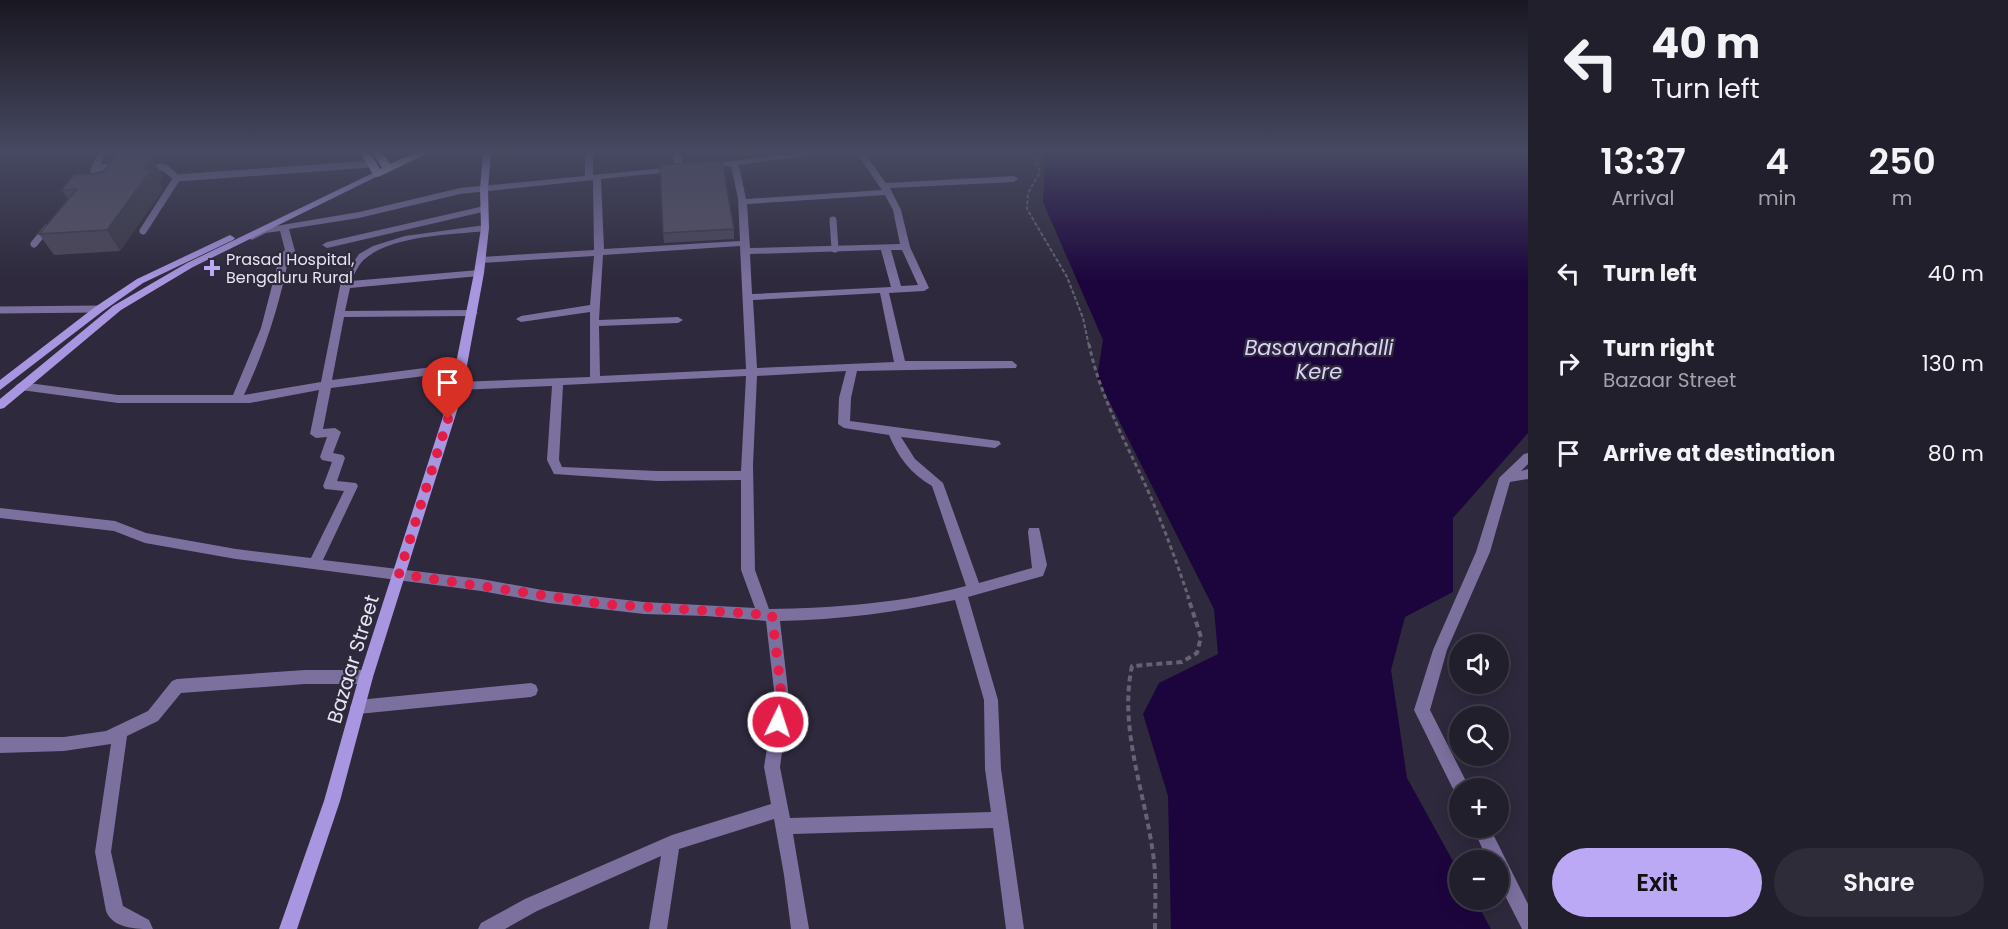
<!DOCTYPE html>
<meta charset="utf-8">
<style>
:root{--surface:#221f2d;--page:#2e2c39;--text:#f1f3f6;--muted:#a2a2aa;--line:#3f3d49;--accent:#bca9f5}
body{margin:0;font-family:Poppins,sans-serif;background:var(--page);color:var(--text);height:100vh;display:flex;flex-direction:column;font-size:22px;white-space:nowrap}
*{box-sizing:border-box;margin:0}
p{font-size:20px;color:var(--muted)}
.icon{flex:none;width:33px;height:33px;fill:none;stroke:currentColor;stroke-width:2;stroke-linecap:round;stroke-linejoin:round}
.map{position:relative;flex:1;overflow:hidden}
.panel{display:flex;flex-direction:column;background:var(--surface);width:480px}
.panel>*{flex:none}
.top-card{background:#221f2d;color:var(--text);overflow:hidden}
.fabs{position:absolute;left:1449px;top:634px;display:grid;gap:12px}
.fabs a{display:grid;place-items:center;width:60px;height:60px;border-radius:50%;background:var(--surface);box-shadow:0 3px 15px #0003,0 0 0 2px var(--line);font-size:30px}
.pin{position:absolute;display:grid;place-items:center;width:51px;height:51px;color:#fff;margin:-62px -26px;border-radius:50% 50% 50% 0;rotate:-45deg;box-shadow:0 0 6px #0007}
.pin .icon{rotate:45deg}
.me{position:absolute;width:66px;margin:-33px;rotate:4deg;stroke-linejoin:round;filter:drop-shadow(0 0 4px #0008)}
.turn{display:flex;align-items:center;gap:21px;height:126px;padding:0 24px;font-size:27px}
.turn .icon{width:78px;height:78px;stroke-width:2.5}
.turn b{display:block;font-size:42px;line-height:51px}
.eta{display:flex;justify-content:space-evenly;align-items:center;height:102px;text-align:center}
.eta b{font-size:36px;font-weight:600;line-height:42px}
.cta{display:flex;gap:12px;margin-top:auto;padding:12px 24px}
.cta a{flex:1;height:69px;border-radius:36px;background:var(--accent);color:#111;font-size:24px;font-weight:600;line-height:69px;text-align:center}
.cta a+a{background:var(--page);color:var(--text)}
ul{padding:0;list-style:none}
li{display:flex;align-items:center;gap:18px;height:90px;padding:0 24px}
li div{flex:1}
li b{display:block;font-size:22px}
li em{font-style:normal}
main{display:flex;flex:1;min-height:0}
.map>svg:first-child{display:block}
</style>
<main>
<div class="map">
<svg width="1528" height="929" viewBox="0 0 1528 929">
<rect width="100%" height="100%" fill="#2e293c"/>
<!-- water -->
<path fill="#1c053d" d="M1041 151H1528V433L1453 518V592L1405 617 1391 670 1407 778 1459 872 1460 900H1475L1491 929H1171L1168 796 1143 714 1159 683 1218 654 1214 609 1097 377 1103 340 1043 202 1045 167Z"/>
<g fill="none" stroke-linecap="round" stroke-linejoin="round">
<!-- path-far2 -->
<path stroke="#666273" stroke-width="2" stroke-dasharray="4 2" stroke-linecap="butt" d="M1032 151 1040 172 1028 193 1027 209 1067 277 1083 318 1089 346"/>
<!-- path-far1 -->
<path stroke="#666273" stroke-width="3" stroke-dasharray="4.5 3" stroke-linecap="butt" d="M1089 344C1099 393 1123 437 1144 482 1161 519 1176 560 1189 599"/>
<!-- path -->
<path stroke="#666273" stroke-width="4" stroke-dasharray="6 4" stroke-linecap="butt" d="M1155 929C1155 901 1157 875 1152 847 1143 787 1119 726 1132 666L1182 662 1197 653 1201 637 1188 597"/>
<!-- lane -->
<path stroke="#7c709f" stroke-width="7" d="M146 166 165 168 177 178 370 164
M96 168 118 167
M94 171 102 151
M833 220 835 249
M143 231 177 178
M34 244 47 228
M0 310 99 309"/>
<!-- street -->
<path fill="#7c709f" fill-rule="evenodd" d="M585 151H593V175L675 167 672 151H680L684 169 680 171 601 179 604 249 740 241 738 198 731 166 704 168 703 166 707 164 812 151H841L739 165 746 199 882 190 855 151H863L886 183 1014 176 1018 179 1014 182 890 188 901 210 910 247 929 288 924 291 889 293 905 361H1012L1017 365 1016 368 857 371 851 398 850 421 999 441 1001 444 995 448 901 437 915 459 943 483 979 583 1032 568 1028 532 1029 528H1039L1040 532 1047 565 1043 576 968 597 998 700 1001 769 1024 929H1006L993 828 793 834 809 929H791L784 875 774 819 679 849 667 929H649L661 856 537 911 505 929H478L481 923 525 899 672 835 771 804 764 767 775 699 766 621 706 616 644 614 548 603 481 591 236 559 145 543 114 531 0 518V508L115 521 146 533 236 549 311 558 344 491 325 489 323 486 332 462 322 460 320 457 327 437 316 438 310 434 319 390 250 403H118L21 390 15 386 21 382 118 395H233L261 328 280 255 285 250 280 231 266 233 252 240 247 237 249 235 264 228 359 212 460 188 585 176ZM593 180 594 250 481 257 476 260 481 263 594 256 590 305 521 316 516 319 521 322 590 312V377L458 382 452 386 458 390 552 386 547 460 554 474 657 481 741 480V570L755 608 644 602 548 591 481 579 323 560 358 486 356 483 337 481 345 458 343 455 333 453 341 432 335 428 323 429 331 388 463 371 468 367 463 363 332 380 344 317 473 316 478 313 473 310 345 311 350 288 479 276 484 273 479 270 351 281C355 273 359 263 366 258 394 235 451 235 485 231L489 228 485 225 405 236 373 246 359 254 341 281 321 382 244 395C265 350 280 304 289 256L295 251 289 229 359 218 460 194ZM885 195 893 210 900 244 750 248 747 204ZM740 246 746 369 600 376 599 326 678 323 683 320 678 317 599 320 603 255ZM881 250 891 287 752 294 750 254ZM891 250H902L918 285 901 286ZM880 293 894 362 757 368 753 300ZM846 371 839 398 838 424 844 428 889 435C898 457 911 474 932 486L966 586C903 603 834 608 769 609L755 570 753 465 757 376ZM746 376 741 471H657L562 467 559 460 563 385ZM955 600 984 700 985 769 991 812 790 818 780 767 789 699 780 621C839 620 897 612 955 600Z
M484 206 487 207V211L327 248 322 245 327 242Z
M1528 453V464L1521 471 1528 469V479L1510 482 1490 552 1447 650 1430 710 1470 789H1460V796L1456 795 1414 710 1433 650 1476 552 1499 478 1524 454Z
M305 670H366L371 672 373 677 371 682 366 684H305L181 693 158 721 127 736 111 852 123 906 149 920 153 929C137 929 113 929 106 911L95 852 111 744 64 751 0 753V737H64L106 731 148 711 172 681 177 679Z
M531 683 536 685 538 690 536 695 531 697 358 714 353 712 350 707 353 702 358 700Z
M1473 828H1490L1528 904V929H1522L1498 882V861H1488Z"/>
<!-- secondary -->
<path fill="#a996e0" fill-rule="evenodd" d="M483 151H491L488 189 489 228 484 273 461 398 373 677 340 801 297 929H279L324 801 359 677 449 398 474 273 481 228 480 189Z
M375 172 382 174 193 267 121 310 4 408 0 409V399L113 306 187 263Z
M230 235 235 238 233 240 143 283 103 311 0 390V380L95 307 137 279Z"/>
<!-- primary -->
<path fill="#c8bbf4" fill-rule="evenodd" d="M359 151H369L380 169 382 168 372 151H382L390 164 419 151H433L378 177 374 176Z"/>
</g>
<!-- wall -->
<path fill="#4a4658" d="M151 157 163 177 159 182 163 189 120 251 54 255 39 234 68 199 61 190 102 173Z
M734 229V239L664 243 663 233Z"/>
<!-- shaded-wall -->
<path fill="#3c3947" d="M151 157 163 177 159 182 163 189 120 251 107 230 144 167Z"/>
<!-- building -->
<path fill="#565166" stroke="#3c3947" stroke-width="1.5" d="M135 152 151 157 144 167H147L145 169H152L107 230 39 234 77 189 61 190 74 175 102 173 117 155Z
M722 161 734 229 663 233 660 165Z"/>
<!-- sky -->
<linearGradient id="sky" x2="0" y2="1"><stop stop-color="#191721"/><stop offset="0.54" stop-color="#464961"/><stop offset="1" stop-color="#464961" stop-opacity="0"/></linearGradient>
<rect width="1528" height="281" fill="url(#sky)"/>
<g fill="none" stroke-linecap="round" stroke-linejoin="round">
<!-- route -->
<path stroke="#e11d48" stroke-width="10" stroke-dasharray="0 18" d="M448 419 399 574 602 604 772 615 782 699 778 722"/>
</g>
<!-- markers -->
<path fill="#bca9f5" stroke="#2e293c" stroke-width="2" d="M209 259h6v6h6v6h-6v6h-6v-6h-6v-6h6z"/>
<g text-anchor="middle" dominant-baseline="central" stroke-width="4.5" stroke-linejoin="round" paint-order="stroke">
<!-- far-poi labels -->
<g font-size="16" fill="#e6e4f0" stroke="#2e293c" text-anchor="start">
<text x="226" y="259">Prasad Hospital,<tspan x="226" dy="18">Bengaluru Rural</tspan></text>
</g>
<!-- street labels -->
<g font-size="20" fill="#e6e4f0" stroke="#2e293c">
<text transform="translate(353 659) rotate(-73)">Bazaar Street</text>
</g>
<!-- water labels -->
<g font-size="21" font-style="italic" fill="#dbd3f8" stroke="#2e293c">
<text x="1319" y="347">Basavanahalli<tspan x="1319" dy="24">Kere</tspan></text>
</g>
</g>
</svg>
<div class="fabs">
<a><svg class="icon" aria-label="sound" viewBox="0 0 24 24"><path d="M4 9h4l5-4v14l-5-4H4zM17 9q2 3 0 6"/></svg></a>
<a><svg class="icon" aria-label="search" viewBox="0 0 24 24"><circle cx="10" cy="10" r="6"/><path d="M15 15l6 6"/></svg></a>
<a>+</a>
<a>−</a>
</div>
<div class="pin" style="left:448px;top:419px;background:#d93025"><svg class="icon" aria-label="arrive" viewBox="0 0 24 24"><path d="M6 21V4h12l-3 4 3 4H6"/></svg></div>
<svg class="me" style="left:778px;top:722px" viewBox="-20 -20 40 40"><circle r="17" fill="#e11d48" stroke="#fff" stroke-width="3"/><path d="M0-11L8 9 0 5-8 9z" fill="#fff"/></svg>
</div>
<section class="panel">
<div class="top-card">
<div class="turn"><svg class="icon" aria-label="left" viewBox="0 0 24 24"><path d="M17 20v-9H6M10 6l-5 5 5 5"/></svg><div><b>40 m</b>Turn left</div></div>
</div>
<div class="eta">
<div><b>13:37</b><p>Arrival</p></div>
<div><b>4</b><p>min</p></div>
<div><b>250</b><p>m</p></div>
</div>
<ul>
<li><svg class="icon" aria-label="left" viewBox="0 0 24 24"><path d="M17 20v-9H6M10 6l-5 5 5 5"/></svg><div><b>Turn left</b></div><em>40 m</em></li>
<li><svg class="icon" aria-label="right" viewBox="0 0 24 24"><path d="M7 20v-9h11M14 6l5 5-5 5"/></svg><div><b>Turn right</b><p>Bazaar Street</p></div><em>130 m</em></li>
<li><svg class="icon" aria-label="arrive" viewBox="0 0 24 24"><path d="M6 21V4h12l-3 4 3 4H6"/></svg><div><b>Arrive at destination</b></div><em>80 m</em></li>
</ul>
<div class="cta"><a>Exit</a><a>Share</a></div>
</section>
</main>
